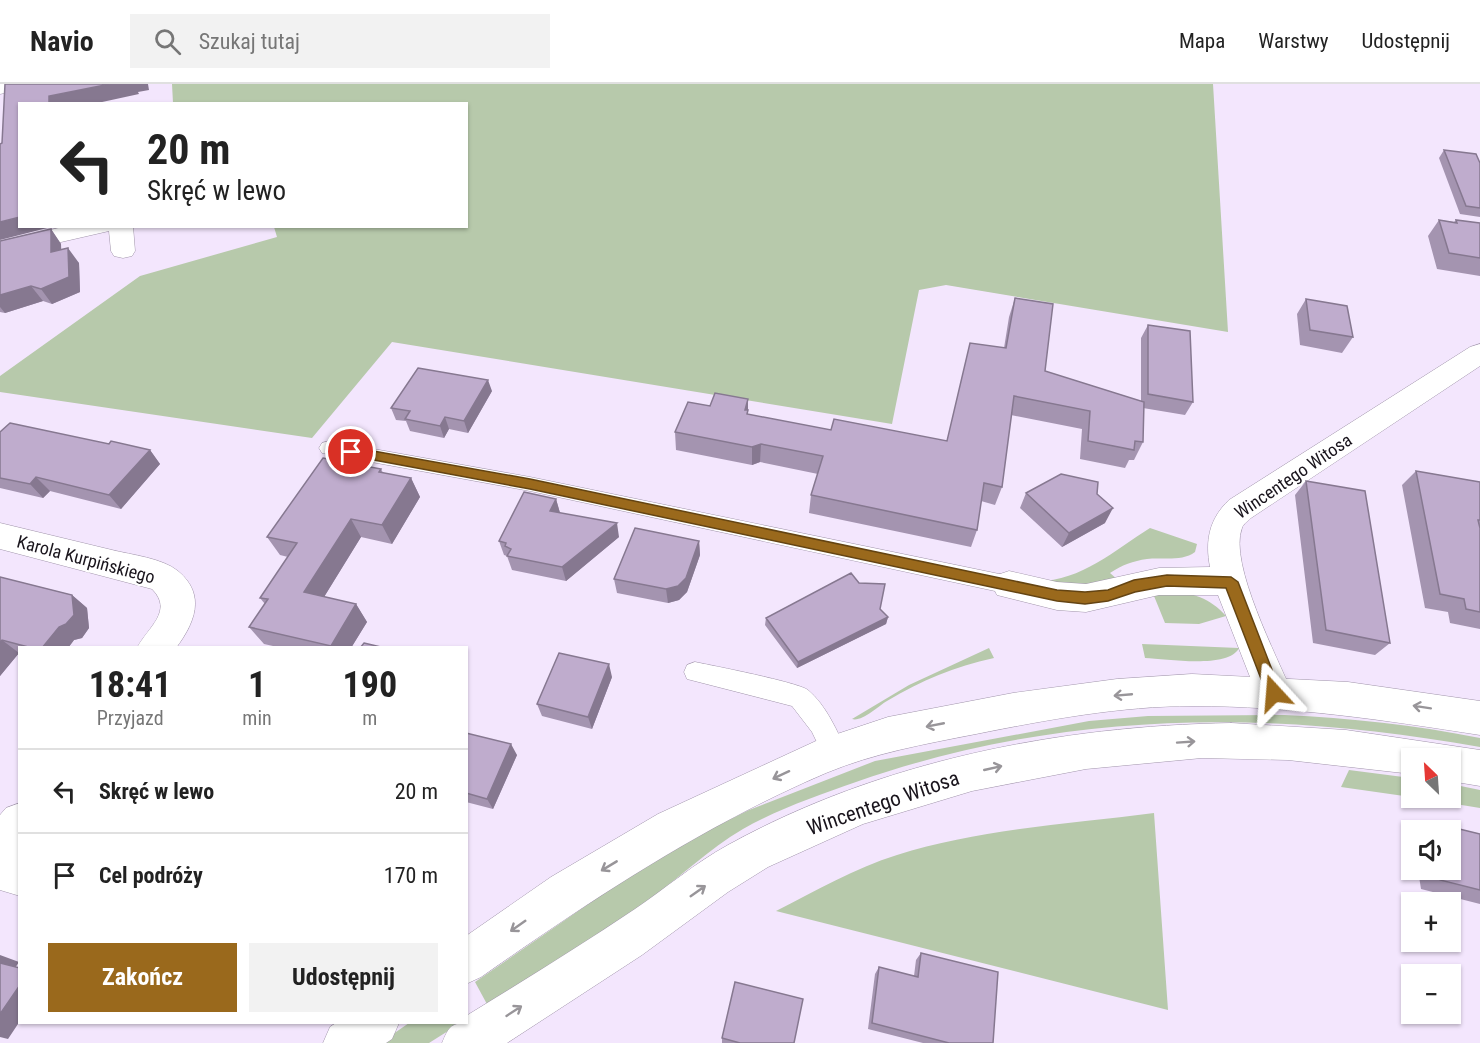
<!DOCTYPE html>
<html lang="pl">
<meta charset="utf-8">
<style>
:root{--surface:#fff;--page:#f2f2f2;--text:#222;--muted:#767676;--line:#e0e0e0;--accent:#9a691c}
body{margin:0;font-family:"Roboto Condensed",sans-serif;background:var(--page);color:var(--text);height:100vh;display:flex;flex-direction:column;font-size:22px;white-space:nowrap}
*{box-sizing:border-box;margin:0}
p{font-size:20px;color:var(--muted)}
.icon{flex:none;width:33px;height:33px;fill:none;stroke:currentColor;stroke-width:2;stroke-linecap:round;stroke-linejoin:round}
.map{position:relative;flex:1;overflow:hidden}
.sheet{position:absolute;left:18px;top:562px;width:450px;height:378px;display:flex;flex-direction:column;background:var(--surface);border-radius:0px;box-shadow:0 2px 4px #0004}
.sheet>*{flex:none}
.top-card{position:absolute;left:18px;top:18px;width:450px;height:126px;border-radius:0px;box-shadow:0 2px 4px #0004;background:#fff;color:var(--text);overflow:hidden}
.needle{width:39px;rotate:335deg}
.fabs{position:absolute;left:1401px;top:664px;display:grid;gap:12px}
.fabs a{display:grid;place-items:center;width:60px;height:60px;border-radius:0px;background:var(--surface);box-shadow:0 2px 4px #0004;font-size:30px}
.pin{position:absolute;display:grid;place-items:center;width:51px;height:51px;color:#fff;margin:-26px;border:3px solid #fff;border-radius:50%;box-shadow:0 2px 6px #0007}
.me{position:absolute;width:66px;margin:-33px;rotate:341deg;stroke-linejoin:round;filter:drop-shadow(0 0 4px #0008)}
.turn{display:flex;align-items:center;gap:21px;height:126px;padding:0 30px;font-size:27px}
.turn .icon{width:78px;height:78px;stroke-width:2.5}
.turn b{display:block;font-size:42px;line-height:51px}
.eta{display:flex;justify-content:space-evenly;align-items:center;height:102px;text-align:center}
.eta b{font-size:36px;font-weight:700;line-height:42px}
.primary-button{display:flex;gap:12px;margin-top:auto;padding:12px 30px}
.primary-button a{flex:1;height:69px;border-radius:0px;background:var(--accent);color:#fff;font-size:24px;font-weight:700;line-height:69px;text-align:center}
.primary-button a+a{background:var(--page);color:var(--text)}
ul{padding:0;list-style:none}
li{display:flex;align-items:center;gap:18px;height:84px;padding:0 30px;border-top:2px solid var(--line)}
li div{flex:1}
li b{display:block;font-size:22px}
li em{font-style:normal}
header{display:flex;align-items:center;gap:36px;box-sizing:border-box;height:84px;padding:0 30px;background:var(--surface);border-bottom:2px solid var(--line)}
header strong{font-size:28px}
nav{display:flex;gap:33px;margin-inline-start:auto;font-size:21px}
.search{width:420px;height:54px;background:var(--page);display:flex;align-items:center;gap:15px;box-sizing:border-box;padding:0 21px;border-radius:0px;color:var(--muted);font-size:22px}
.map>svg:first-child{display:block}
</style>
<header>
<strong>Navio</strong>
<div class="search"><svg class="icon" aria-label="search" viewBox="0 0 24 24"><circle cx="10" cy="10" r="6"/><path d="M15 15l6 6"/></svg>Szukaj tutaj</div>
<nav><a>Mapa</a><a>Warstwy</a><a>Udostępnij</a></nav>
</header>
<div class="map">
<svg width="1480" height="959" viewBox="0 0 1480 959">
<rect width="100%" height="100%" fill="#f3e6fd"/>
<!-- green -->
<path fill="#b7c9ab" d="M172 0H1213L1228 248 946 201 919 206 892 340 392 258 312 354 0 308V292L140 192 277 153 274 143 466 142V20L173 19Z
M1150 444 1197 460 1195 468C1182 478 1162 473 1147 475 1133 477 1122 481 1110 489L1118 496 1105 504 1038 497C1081 497 1115 466 1150 444Z
M1169 508C1192 508 1210 514 1226 532L1199 540 1165 539 1154 512Z
M1142 560 1239 564C1229 585 1167 575 1145 574Z
M989 564 994 574C954 583 922 596 887 617 877 623 862 638 852 635L909 601Z
M1284 631C1350 634 1415 641 1480 654V663C1269 625 1061 626 856 698 819 711 778 725 743 745 709 765 680 793 649 816 597 853 541 887 488 922L475 898 648 779 684 758 749 726 875 677 1089 637 1148 632Z
M1349 686 1411 694V713L1341 703Z
M1451 700 1480 706V724L1419 714H1450Z
M1154 729 1168 926 776 827C815 807 855 784 897 771 979 745 1069 740 1154 729Z
M409 939H454L456 942 429 959H380Z"/>
<g fill="none" stroke-linecap="round" stroke-linejoin="round">
<defs>
<path id="lane" d="M329 357 530 393 1009 492 1017 495 1020 501 1017 507 1009 510 530 407 322 369 319 364 322 359Z
M695 578C714 582 797 598 808 606 826 621 838 648 847 669L844 677 835 680 826 677 812 648 792 622 687 595 684 588 687 581Z"/>
<path id="street" d="M0 0H34L31 4 0 10Z
M67 142H133L135 167 132 172 123 174 114 172 111 167 109 147 0 172V158Z
M1480 260V282L1251 434C1248 437 1243 440 1242 444 1228 479 1278 574 1292 609L1287 621 1274 625 1261 621 1218 511H1159L1086 528 1057 526 997 511 992 501 997 491 1009 487 1057 498 1086 500 1159 484 1210 483C1205 457 1209 435 1229 416L1470 263Z
M0 439C37 448 75 457 112 466 132 471 162 474 178 487 207 511 194 540 176 564H137C148 543 174 527 152 505L0 465Z
M20 719V812L0 806V731L6 724Z"/>
<path id="secondary" d="M1192 590 1348 598 1480 617V651C1385 636 1290 622 1193 622 1121 622 1046 636 976 650 925 660 874 669 826 689 702 742 591 816 481 893L466 900V852L551 793 658 730 816 657 888 633 1013 609 1117 595Z
M1231 639 1346 646 1480 666V702L1450 697V675H1412V690L1288 676 1202 674 1086 685 972 707 863 740 768 783 728 808 642 871 507 959H442C448 945 450 939 466 939V932C523 897 580 862 635 825 666 804 695 779 728 761 880 677 1059 642 1231 639Z
M336 939H399L392 955 386 959H323L330 943Z"/>
</defs>
<!-- lane casing -->
<use href="#lane" stroke="#a195ab" stroke-width="1"/>
<!-- street casing -->
<use href="#street" stroke="#a195ab" stroke-width="1"/>
<!-- secondary casing -->
<use href="#secondary" stroke="#a195ab" stroke-width="1"/>
<!-- lane -->
<use href="#lane" fill="#fff" fill-rule="evenodd"/>
<!-- street -->
<use href="#street" fill="#fff" fill-rule="evenodd"/>
<!-- secondary -->
<use href="#secondary" fill="#fff" fill-rule="evenodd"/>
</g>
<!-- wall -->
<path fill="#a494b0" d="M1444 66 1480 79V133L1460 130 1439 74Z
M1439 136 1454 138 1456 136 1480 139V192L1437 185 1428 152Z
M51 145 61 160V166L79 179 80 208 52 220 43 217 5 229 0 228V157Z
M1015 214 1045 287 1141 317V254L1148 241 1193 318 1185 331 1143 324V358L1134 376H1129L1125 384 1080 375 1082 345 1011 331 1002 403 995 421 981 417 977 446 971 463 809 429 811 411 818 390 760 378 752 381 676 366 675 348 710 322 748 315V331L831 346 947 357 970 259 1004 264 1009 233Z
M1306 215 1353 253 1342 269 1300 261 1297 230Z
M492 307 468 349 449 345 444 354 410 347 406 337 396 336 391 324Z
M0 348 109 360 150 366 160 380 121 425 50 407 43 414 0 404Z
M381 385 383 389 411 394 420 413 392 460 361 453 324 513 356 520 367 538 351 564H282L264 560 249 543 265 520 260 514 288 473 280 471 267 453Z
M1416 387 1480 398V545L1450 539 1448 528 1425 524 1402 401Z
M1306 397 1390 559 1375 571 1313 559 1295 411Z
M1026 409 1105 439 1062 463 1020 424Z
M556 415 560 429 619 453 566 497 512 486 507 472 504 471 499 457Z
M699 457 700 471 687 508 679 516 668 519 617 509 614 495Z
M0 493 72 511 87 524 89 544 82 554 74 556 68 564H20L19 569 0 592Z
M880 525 888 533 886 540 797 584 765 541 766 534Z
M612 593 592 645 542 632 537 620Z
M466 649 517 671 493 725 466 718Z
M1443 741 1480 750V820L1421 805 1418 786H1450V747H1432Z
M921 869 993 959H923L868 945 875 890 879 883 914 892 916 876Z
M722 954 794 959H722Z"/>
<!-- shaded-wall -->
<path fill="#867890" d="M110 0H148L149 6 138 8 139 10 93 20H49V12Z
M20 133V142H55L0 156V138Z
M51 145 61 160 62 183 51 168Z
M68 164 79 179 80 208 52 220 41 205Z
M31 202 43 217 5 229 0 223V211Z
M488 296 492 307 468 349 464 337Z
M748 315V327V326V344L745 326Z
M445 333 449 345 444 354 440 342Z
M761 360 760 378 752 381V363Z
M150 366 160 380 121 425 109 411Z
M36 393 50 407 43 414 30 400Z
M411 394 420 413 392 460 382 441Z
M556 415 560 429 550 427Z
M1113 424 1105 439 1062 463 1069 449Z
M351 435 361 453 316 526 304 508Z
M617 439 619 453 566 497 562 483Z
M699 457 700 471 687 508 679 516 668 519 666 505Z
M72 511 87 524 89 544 82 554 74 556 68 564H42Z
M356 520 367 538 351 564H332L331 562Z
M888 533 886 540 797 584 798 578Z
M2 556 19 569 0 592V559Z
M609 580 612 593 592 645 588 633Z
M511 660 517 671 493 725 487 715Z
M0 871 19 878 15 884 0 879Z
M20 901V937L8 955 0 953V930Z"/>
<!-- building -->
<path fill="#bfaccd" stroke="#867890" stroke-width="1.5" d="M5 0H110L49 12V20H20V133L0 138V60L2 59Z
M1444 66 1476 70 1480 79V124L1466 122Z
M1439 136 1457 139 1456 136 1480 139V174L1449 169Z
M51 145V168L68 164 69 193 41 205 31 202 0 211V157Z
M1015 214 1053 220 1045 287 1144 318 1143 358 1135 357 1134 366 1088 357 1090 327 1014 312 1002 403 984 399 977 446 811 411 823 372 761 360 752 363 675 348 688 318 710 322 715 309 748 315 745 326H748L747 330 831 346 834 335 947 357 970 259 1006 264Z
M1306 215 1347 222 1353 253 1310 246Z
M1148 241 1190 247 1193 318 1148 310Z
M418 284 488 296 464 337 445 333 440 342 405 335 410 327 391 324Z
M10 339 109 360 111 357 150 366 109 411 36 393 30 400 0 394V348Z
M323 374 381 385 379 388 411 394 382 441 351 435 304 508 356 520 331 562 249 543 268 515 260 514 297 459 267 453Z
M1416 387 1480 398V436H1478L1480 444V528L1466 525 1464 515 1440 510Z
M1061 390 1098 398 1097 410 1113 424 1069 449 1026 409Z
M1306 397 1365 407 1390 559 1326 546Z
M524 408 556 415 550 427 617 439 562 483 507 472 511 465 505 462 506 459 499 457Z
M635 444 699 457 686 494 678 502 666 505 614 495Z
M851 489 859 499 885 500 880 525 888 533 798 578 766 534Z
M0 493 72 511 74 531 66 540 59 543 42 564H32L2 556 0 559Z
M364 559 385 564H360Z
M559 569 609 580 588 633 537 620Z
M466 649 511 660 487 715 466 709Z
M1443 741 1480 750V806L1440 796 1438 786H1450V747H1445Z
M921 869 998 888 993 959H949L872 939 879 883 918 893Z
M0 879 20 884V901L0 930Z
M735 898 803 915 794 959H740L722 954Z"/>
<!-- one-way arrows -->
<defs><path id="oneway-shaft" d="M-6 0H5M1.5-3L5.5 0L1.5 3" fill="none" stroke-width="1.6" stroke-linecap="round" stroke-linejoin="round" transform="scale(1.5)"/></defs>
<g stroke="#989599">
<use href="#oneway-shaft" transform="translate(1123 611) rotate(175)"/>
<use href="#oneway-shaft" transform="translate(1422 623) rotate(-171)"/>
<use href="#oneway-shaft" transform="translate(935 641) rotate(169)"/>
<use href="#oneway-shaft" transform="translate(1186 658) rotate(-4)"/>
<use href="#oneway-shaft" transform="translate(993 684) rotate(-13)"/>
<use href="#oneway-shaft" transform="translate(781 691) rotate(155)"/>
<use href="#oneway-shaft" transform="translate(609 782) rotate(149)"/>
<use href="#oneway-shaft" transform="translate(698 807) rotate(-35)"/>
<use href="#oneway-shaft" transform="translate(518 842) rotate(145)"/>
<use href="#oneway-shaft" transform="translate(514 927) rotate(-33)"/>
</g>
<!-- route -->
<path fill="#9a691c" stroke="#644412" stroke-width="1.5" d="M351 363 530 395 1057 506 1085 508 1108 506 1134 496 1167 491 1231 493 1238 498 1281 609 1274 615 1268 613 1226 504 1167 502 1135 508 1108 517 1085 520 1057 517 530 405 347 371 345 368Z"/>
<g text-anchor="middle" dominant-baseline="central" stroke-width="4.5" stroke-linejoin="round" paint-order="stroke">
<!-- street labels -->
<g font-size="18" fill="#19141c" stroke="#fff">
<text transform="translate(1293 392) rotate(-34)">Wincentego Witosa</text>
<text transform="translate(86 475) rotate(15)">Karola Kurpińskiego</text>
</g>
<!-- near-street labels -->
<g font-size="21" fill="#19141c" stroke="#fff">
<text transform="translate(883 719) rotate(-19)">Wincentego Witosa</text>
</g>
</g>
</svg>
<div class="fabs">
<a><svg class="needle" viewBox="-14 -14 28 28"><path d="M0-13l5 13h-10z" fill="#e53935"/><path d="M0 13l5-13h-10z" fill="#767676"/></svg></a>
<a><svg class="icon" aria-label="sound" viewBox="0 0 24 24"><path d="M4 9h4l5-4v14l-5-4H4zM17 9q2 3 0 6"/></svg></a>
<a>+</a>
<a>−</a>
</div>
<div class="pin" style="left:351px;top:368px;background:#d93025"><svg class="icon" aria-label="arrive" viewBox="0 0 24 24"><path d="M6 21V4h12l-3 4 3 4H6"/></svg></div>
<svg class="me" style="left:1274px;top:609px" viewBox="-20 -20 40 40"><path d="M0-17L14 15 0 8-14 15z" fill="#9a691c" stroke="#fff" stroke-width="4"/></svg>
<div class="top-card">
<div class="turn"><svg class="icon" aria-label="left" viewBox="0 0 24 24"><path d="M17 20v-9H6M10 6l-5 5 5 5"/></svg><div><b>20 m</b>Skręć w lewo</div></div>
</div>
<section class="sheet">
<div class="eta">
<div><b>18:41</b><p>Przyjazd</p></div>
<div><b>1</b><p>min</p></div>
<div><b>190</b><p>m</p></div>
</div>
<ul>
<li><svg class="icon" aria-label="left" viewBox="0 0 24 24"><path d="M17 20v-9H6M10 6l-5 5 5 5"/></svg><div><b>Skręć w lewo</b></div><em>20 m</em></li>
<li><svg class="icon" aria-label="arrive" viewBox="0 0 24 24"><path d="M6 21V4h12l-3 4 3 4H6"/></svg><div><b>Cel podróży</b></div><em>170 m</em></li>
</ul>
<div class="primary-button"><a>Zakończ</a><a>Udostępnij</a></div>
</section>
</div>
